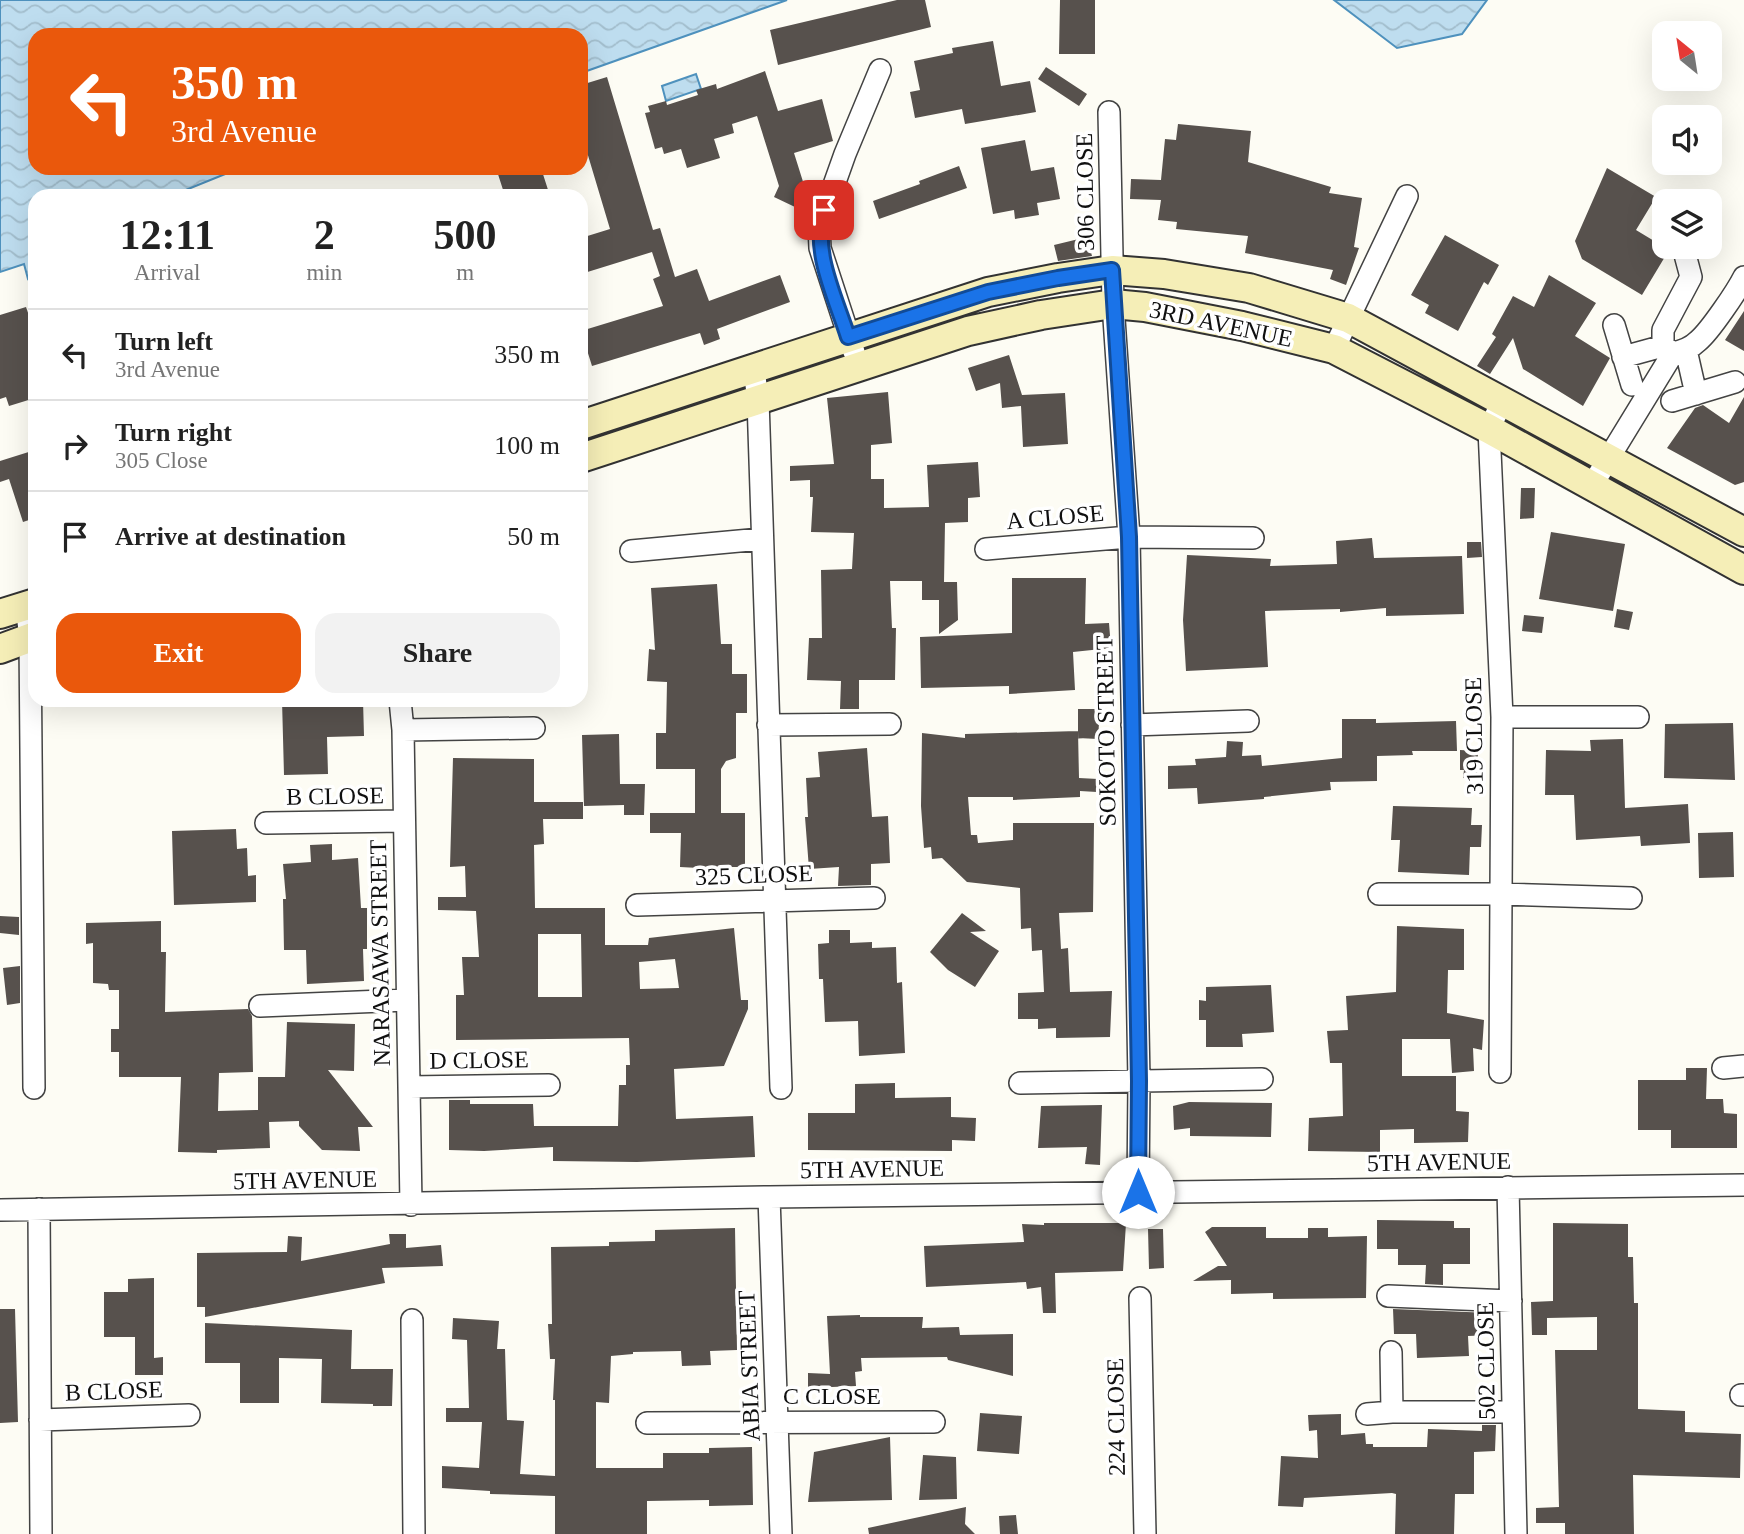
<!DOCTYPE html>
<style>
:root{--surface:#fff;--page:#f2f2f2;--text:#222;--muted:#767676;--line:#e0e0e0;--accent:#ea580c}
body{margin:0;font-family:"Times New Roman",serif;background:var(--page);color:var(--text);height:100vh;display:flex;flex-direction:column;font-size:26px;white-space:nowrap}
*{box-sizing:border-box;margin:0}
p{font-size:23px;color:var(--muted)}
.icon{flex:none;width:38px;height:38px;fill:none;stroke:currentColor;stroke-width:2;stroke-linecap:round;stroke-linejoin:round}
.map{position:relative;flex:1;overflow:hidden}
.drawer{position:absolute;left:28px;top:189px;width:560px;height:518px;display:flex;flex-direction:column;background:var(--surface);border-radius:21px;box-shadow:0 7px 28px #0002}
.drawer>*{flex:none}
.guide{position:absolute;left:28px;top:28px;width:560px;height:147px;border-radius:21px;box-shadow:0 7px 28px #0002;background:#ea580c;color:#fff;overflow:hidden}
.needle{width:46px;rotate:330deg}
.tools{position:absolute;left:1652px;top:21px;display:grid;gap:14px}
.tools a{display:grid;place-items:center;width:70px;height:70px;border-radius:14px;background:var(--surface);box-shadow:0 7px 28px #0002;font-size:35px}
.pin{position:absolute;display:grid;place-items:center;width:60px;height:60px;color:#fff;margin:-30px;border-radius:14px;box-shadow:0 4px 10px #0006}
.me{position:absolute;width:77px;margin:-38px;rotate:0deg;stroke-linejoin:round;filter:drop-shadow(0 0 5px #0008)}
.turn{display:flex;align-items:center;gap:24px;height:147px;padding:0 28px;font-size:32px}
.turn .icon{width:91px;height:91px;stroke-width:2.5}
.turn b{display:block;font-size:49px;line-height:60px}
.eta{display:flex;justify-content:space-evenly;align-items:center;height:119px;text-align:center}
.eta b{font-size:42px;font-weight:800;line-height:49px}
.action{display:flex;gap:14px;margin-top:auto;padding:14px 28px}
.action a{flex:1;height:80px;border-radius:21px;background:var(--accent);color:#fff;font-size:28px;font-weight:800;line-height:80px;text-align:center}
.action a+a{background:var(--page);color:var(--text)}
ul{padding:0;list-style:none}
li{display:flex;align-items:center;gap:21px;height:91px;padding:0 28px;border-top:2px solid var(--line)}
li div{flex:1}
li b{display:block;font-size:26px}
li em{font-style:normal}
.map>svg:first-child{display:block}
</style>
<div class="map">
<svg width="1744" height="1534" viewBox="0 0 1744 1534">
<defs>
<pattern id="water-waves" width="16" height="10" patternUnits="userSpaceOnUse" patternTransform="scale(1.75)"><rect width="16" height="10" fill="#beddef"/><path d="M0 5q4-4 8 0t8 0" fill="none" stroke="#a2bdcc"/></pattern>
</defs>
<rect width="100%" height="100%" fill="#fdfcf4"/>
<!-- water -->
<path fill="url(#water-waves)" stroke="#4e91bd" stroke-width="2" d="M0 0H787L581 73V35H35V168H240L171 196H35V275L28 279 24 264 0 272Z
M1334 0H1487L1462 34 1397 48Z
M696 74 701 89 666 101 662 86Z"/>
<!-- building -->
<path fill="#57514d" fill-rule="evenodd" d="M897 0H925L931 27 778 65 770 30Z
M1060 0H1095V54H1059Z
M993 41 1001 86 1030 81 1036 112 965 124 962 109 915 118 910 92 920 90 914 61 953 53 952 48Z
M1046 67 1087 94 1079 106 1038 79Z
M765 71 778 111 822 99 833 141 794 153 805 188 795 207 774 197 779 186 757 116 732 124 734 133 714 139 720 158 687 168 681 149 664 154 662 147 655 149 645 113 650 112 648 106 666 101 667 105 698 95 696 90 716 84 717 89Z
M607 77 653 230 660 228 675 277 697 269 709 301 780 275 790 302 717 329 720 339 704 345 700 333 592 366 581 331 663 306 653 279 660 276 652 252 581 274V238L610 229 581 132V85Z
M1178 124 1251 131 1248 162 1331 187 1329 193 1362 198 1354 247 1359 248 1346 285 1330 279 1333 270 1245 253 1248 236 1176 229 1177 222 1158 220 1161 200 1130 199 1131 179 1161 180 1165 139 1176 140Z
M1025 140 1031 171 1054 167 1060 199 1037 203 1039 215 1015 219 1014 210 993 214 981 148Z
M959 166 967 188 879 219 873 201 920 184 919 181Z
M496 168H541L550 196H505Z
M1607 168 1656 197 1636 230 1669 250 1642 295 1582 259 1575 241Z
M1445 235 1499 265 1488 285 1484 282 1458 331 1425 313 1429 305 1411 295Z
M1087 237 1092 256 1058 261 1054 245Z
M1549 275 1596 303 1575 336 1610 358 1583 406 1523 369 1513 338 1490 374 1477 366 1496 337 1492 334 1513 296 1534 307Z
M26 307 35 333V398L9 406 6 397 0 399V315Z
M1744 311V351L1725 340Z
M1009 355 1022 395 1065 393 1068 444 1023 447 1021 406 1002 408 1000 383 976 391 968 368Z
M888 392 892 443 871 445V479H884V508L929 507 927 465 978 462 980 497 968 498V522L945 523 944 582H957L958 620 939 634V600H922V581H890L892 628H896L895 680H859V709H840L841 681 807 680 809 638H822L821 570 852 569 854 533 811 532 813 497H810V480L790 481V466L834 464 827 398Z
M1744 397V482L1735 485 1667 448 1695 408 1703 405 1729 423Z
M35 450V518L23 522 9 479 0 482V461Z
M1521 488H1535L1534 518 1520 519Z
M1551 532 1625 544 1613 611 1539 599Z
M1372 538 1374 558 1462 556 1464 614 1386 616V608L1340 612V609L1265 611 1268 667 1186 671 1183 620 1187 555 1271 559 1270 566 1337 564 1336 541Z
M1467 542H1481L1482 557 1467 558Z
M1012 578H1086L1085 624 1109 623 1111 648 1073 652 1075 690 1009 694V686L921 688 920 637 1012 633Z
M717 584 721 644H732V674H747V713H736V758L726 761 721 769V813H745V867H717V875L698 876 699 868 680 867 681 833H650V813H695V769H656V733H666L667 682 647 681 649 649 655 650 651 588Z
M1617 609 1633 612 1629 630 1614 627Z
M1524 615 1544 617 1542 633 1522 631Z
M282 700H363L364 736 327 737 328 774 284 775Z
M1078 709H1103V723H1099L1098 739 1078 738Z
M1342 719H1376V723L1456 721 1457 751H1412L1413 755 1377 756V781L1330 782 1331 790 1264 797V799L1198 804 1197 788 1168 789V766L1196 765 1195 759 1226 757 1227 741 1243 742 1242 756 1261 755 1262 766 1342 758Z
M1733 723 1735 780 1664 778 1665 724Z
M1078 731 1079 778 1098 779 1097 792 1080 791V797L1013 800V797H968L971 835H977L978 843 1013 840V823H1094L1093 912 1059 913 1061 949 1068 948 1070 992 1112 991 1110 1037 1056 1038V1028L1038 1029V1019H1018V993L1044 992 1042 950 1032 951 1031 928 1021 929 1020 888 967 882 942 858 932 859 931 847 924 848 921 806 922 733 965 738V734Z
M619 734 620 784H645L644 815H624V805L584 806 582 735Z
M1623 739 1625 808 1688 804 1690 843 1641 846 1640 836 1576 840 1574 795H1545L1546 750 1591 751 1590 740Z
M867 748 872 817 888 816 890 863 871 864V885L838 886 839 867 809 869 805 817H808L806 778 820 777 818 752Z
M1460 750 1478 751 1477 779 1463 778 1464 770H1460Z
M453 758 534 759V802H583V819H543L544 844 534 845 535 908H605V945H648L649 938 734 928 741 1000H748V1009L724 1066 674 1069 676 1119 753 1116 755 1157 637 1162 553 1161V1147L484 1151 449 1150V1100H470V1104H533L534 1126H618L619 1085H626V1065H630L629 1038 456 1040V995H464L462 957H479L476 911 438 910V897H466L465 866 450 867ZM538 934H581L582 997H538ZM675 959 679 988 640 989 639 962Z
M1393 806 1472 808 1471 825H1482L1481 847H1470L1469 875 1398 872 1400 840H1391Z
M236 829 237 849 247 848 248 876 256 875V902L174 905 172 831Z
M1733 832 1734 877 1699 878 1698 833Z
M332 844V860L358 858 361 908H367V949H363L364 981 307 984 306 950H284L283 899H286L283 864 311 862 310 845Z
M962 913 986 931 970 932 999 951 975 987 948 970 930 952Z
M0 916 19 917V935L0 933Z
M161 921V952H166L165 1012 248 1009 252 1016 253 1072 219 1073 218 1111 258 1110V1077H285L287 1022 355 1024 354 1071 328 1070 373 1127H358L360 1151 322 1150 299 1126V1121L269 1122 270 1148 217 1150V1153L178 1152 181 1077H119V1052H111V1029H119V990H109L108 984 93 983V943L86 944V923Z
M1397 926 1464 929V970H1448L1447 1013 1484 1020 1482 1050 1473 1048 1474 1071 1452 1073 1450 1039H1402V1076H1456V1111L1469 1112 1468 1142 1414 1143V1129L1380 1130V1152L1308 1151 1309 1118 1343 1116 1342 1063H1330L1327 1031 1348 1030 1346 996 1396 992Z
M829 930H850V943L872 942V948L896 947 897 983 902 982 905 1053 859 1056 858 1021 825 1022 823 979H819L818 944 829 943Z
M20 966V1003L7 1005 3 968Z
M1271 985 1274 1032 1242 1034 1243 1047H1206V1020H1199V1000L1206 1001V987Z
M1686 1068H1707L1706 1099H1723L1724 1113 1737 1114V1148H1671V1130H1638V1080H1686Z
M895 1083V1098L951 1097V1117L976 1118 975 1141 952 1140V1151L808 1150V1113H855V1084Z
M1189 1102 1272 1103 1271 1137 1190 1136V1128L1174 1130 1173 1106Z
M1102 1105 1100 1165 1085 1164 1087 1147 1038 1148 1041 1106Z
M1377 1220 1454 1221V1228H1470V1264H1443V1285L1425 1284 1426 1265H1398V1249H1377Z
M1044 1223H1126L1123 1271 1055 1273 1056 1313H1043L1041 1287 1027 1289 1026 1282 926 1287 924 1246 1024 1242 1022 1224 1044 1225Z
M1553 1223 1628 1224V1257H1633L1634 1303H1638V1409L1685 1411V1432L1741 1434 1740 1478 1633 1475 1634 1534H1565V1523H1536V1508L1559 1507 1555 1350H1597V1317L1547 1318V1335H1532L1531 1302 1553 1301Z
M1212 1227H1266V1238H1308V1228H1328V1237L1367 1236 1366 1298 1273 1299V1293L1231 1294V1280L1193 1281 1218 1266H1227L1205 1232Z
M735 1228 737 1350 710 1351 711 1365 682 1366 681 1351 633 1352V1354L611 1356 609 1403 596 1402V1468H663V1453H709V1448L752 1447 753 1505 709 1506V1500L647 1501V1534H555V1496L490 1494V1491L442 1488V1466L479 1468 482 1422H446V1408H469L467 1340 452 1339 453 1318 499 1321 497 1349H505L507 1420 524 1421 520 1474 555 1476V1400H553L555 1359H550L548 1324H552L551 1247 609 1246V1242L655 1241V1230Z
M1148 1229H1163L1164 1268 1149 1269Z
M389 1234H406V1248L441 1245 443 1266 382 1268 385 1283 205 1317V1307H197V1253L287 1252 288 1236 302 1237 301 1261 390 1244Z
M154 1278V1358L163 1357V1375H135V1337H104V1292H128V1279Z
M0 1309H15L18 1422 0 1423Z
M1393 1309 1491 1313 1492 1335 1468 1336 1469 1356 1417 1358 1416 1334H1394Z
M860 1315V1317H923L922 1328 959 1327 960 1335 1013 1334V1376L948 1360 947 1357 861 1358 862 1371 855 1372 856 1386 808 1388V1373L830 1374 827 1316Z
M205 1323 352 1330 351 1369H393L392 1406H373V1404L321 1403 322 1359 279 1358V1403H240V1363H205Z
M980 1413 1022 1416 1019 1454 977 1451Z
M1341 1414V1435L1365 1433 1366 1444H1373V1447H1427L1428 1429 1482 1431V1425H1496L1495 1451 1474 1452V1494H1455L1454 1534H1395L1396 1494 1392 1493 1304 1498 1303 1507 1278 1506 1281 1456 1318 1458 1317 1430 1309 1431 1308 1415Z
M890 1437 892 1500 808 1502 814 1452Z
M923 1455 956 1457 957 1499 919 1500Z
M966 1507 965 1524 975 1534H869L868 1528Z
M1016 1515 1018 1534H1000L999 1516Z"/>
<g fill="none" stroke-linecap="round" stroke-linejoin="round">
<defs>
<path id="street" d="M1109 112 1113 304 1129 537 1139 1081 1138 1192
M1614 325 1632 385
M1334 349 1407 196
M1686 350 1696 394
M854 352 820 248 819 227 845 154 880 70
M1673 353C1683 351 1691 348 1698 341 1710 331 1737 291 1744 277
M1623 357 1663 346
M754 370 758 400 781 1088
M1672 401 1735 382
M1591 487 1673 353 1663 346V330L1691 277 1683 247
M986 549 1129 537 1253 538
M631 551 761 539
M26 606 30 638 34 1088
M400 700 403 730 411 1205
M1502 717H1638
M768 725 890 724
M1132 725 1248 721
M403 730 534 728
M266 823 404 821
M1379 894H1501L1631 898
M637 905 874 898
M260 1006 407 1000
M1723 1068 1744 1066
M1500 1072 1502 717 1489 429 1502 402
M1020 1083 1262 1079
M409 1087 549 1085
M1508 1187 1516 1534
M769 1197 781 1534
M39 1209 41 1534
M0 1210 769 1197 1744 1185
M1388 1296 1511 1301
M1140 1298 1145 1534
M412 1320 414 1534
M1391 1352 1392 1412
M1741 1395H1744
M1367 1414 1392 1412H1513
M40 1420 189 1415
M647 1423 934 1422"/>
<path id="secondary" d="M581 425 988 292 1058 278 1112 270 1164 274 1249 288 1348 318 1744 532
M581 458 968 331 1041 315 1113 304 1145 307 1242 326 1334 349 1489 429 1744 570
M0 614 35 603
M0 649 35 636"/>
</defs>
<!-- street casing -->
<use href="#street" stroke="#434343" stroke-width="24"/>
<!-- secondary casing -->
<use href="#secondary" stroke="#323232" stroke-width="32"/>
<!-- street -->
<use href="#street" stroke="#fff" stroke-width="21"/>
<!-- secondary -->
<use href="#secondary" stroke="#f5eeb7" stroke-width="28"/>
</g>
<g fill="none" stroke-linecap="round" stroke-linejoin="round">
<defs>
<path id="route" d="M824 210C812 252 835 296 848 337L988 292 1058 278 1112 270 1129 537 1139 1081 1138 1192"/>
</defs>
<!-- route casing -->
<use href="#route" stroke="#114b97" stroke-width="18"/>
<!-- route -->
<use href="#route" stroke="#1a73e8" stroke-width="12"/>
</g>
<g text-anchor="middle" dominant-baseline="central" stroke-width="7" stroke-linejoin="round" paint-order="stroke">
<!-- street labels -->
<g font-size="24" fill="#101010" stroke="#fff">
<text transform="translate(1085 192) rotate(-91)">306 CLOSE</text>
<text transform="translate(1221 324) rotate(12)">3RD AVENUE</text>
<text transform="translate(1055 517) rotate(-5)">A CLOSE</text>
<text transform="translate(1106 731) rotate(-91)">SOKOTO STREET</text>
<text transform="translate(1474 736) rotate(-91)">319 CLOSE</text>
<text transform="translate(335 796) rotate(-1)">B CLOSE</text>
<text transform="translate(754 875) rotate(-2)">325 CLOSE</text>
<text transform="translate(380 953) rotate(-91)">NARASAWA STREET</text>
<text transform="translate(479 1060) rotate(-1)">D CLOSE</text>
<text transform="translate(1439 1162) rotate(-1)">5TH AVENUE</text>
<text transform="translate(872 1169) rotate(-1)">5TH AVENUE</text>
<text transform="translate(305 1180) rotate(-1)">5TH AVENUE</text>
<text transform="translate(1486 1361) rotate(-91)">502 CLOSE</text>
<text transform="translate(749 1366) rotate(-92)">ABIA STREET</text>
<text transform="translate(114 1391) rotate(-2)">B CLOSE</text>
<text x="832" y="1396">C CLOSE</text>
<text transform="translate(1116 1417) rotate(-91)">224 CLOSE</text>
</g>
</g>
</svg>
<div class="tools">
<a><svg class="needle" viewBox="-14 -14 28 28"><path d="M0-13l5 13h-10z" fill="#e53935"/><path d="M0 13l5-13h-10z" fill="#767676"/></svg></a>
<a><svg class="icon" aria-label="sound" viewBox="0 0 24 24"><path d="M4 9h4l5-4v14l-5-4H4zM17 9q2 3 0 6"/></svg></a>
<a><svg class="icon" aria-label="layers" viewBox="0 0 24 24"><path d="M12 4l9 5-9 5-9-5zM3 14l9 5 9-5"/></svg></a>
</div>
<div class="pin" style="left:824px;top:210px;background:#d93025"><svg class="icon" aria-label="arrive" viewBox="0 0 24 24"><path d="M6 21V4h12l-3 4 3 4H6"/></svg></div>
<svg class="me" style="left:1138px;top:1192px" viewBox="-20 -20 40 40"><circle r="19" fill="#fff"/><path d="M0-13L10 11 0 6-10 11z" fill="#1a73e8"/></svg>
<div class="guide">
<div class="turn"><svg class="icon" aria-label="left" viewBox="0 0 24 24"><path d="M17 20v-9H6M10 6l-5 5 5 5"/></svg><div><b>350 m</b>3rd Avenue</div></div>
</div>
<section class="drawer">
<div class="eta">
<div><b>12:11</b><p>Arrival</p></div>
<div><b>2</b><p>min</p></div>
<div><b>500</b><p>m</p></div>
</div>
<ul>
<li><svg class="icon" aria-label="left" viewBox="0 0 24 24"><path d="M17 20v-9H6M10 6l-5 5 5 5"/></svg><div><b>Turn left</b><p>3rd Avenue</p></div><em>350 m</em></li>
<li><svg class="icon" aria-label="right" viewBox="0 0 24 24"><path d="M7 20v-9h11M14 6l5 5-5 5"/></svg><div><b>Turn right</b><p>305 Close</p></div><em>100 m</em></li>
<li><svg class="icon" aria-label="arrive" viewBox="0 0 24 24"><path d="M6 21V4h12l-3 4 3 4H6"/></svg><div><b>Arrive at destination</b></div><em>50 m</em></li>
</ul>
<div class="action"><a>Exit</a><a>Share</a></div>
</section>
</div>
